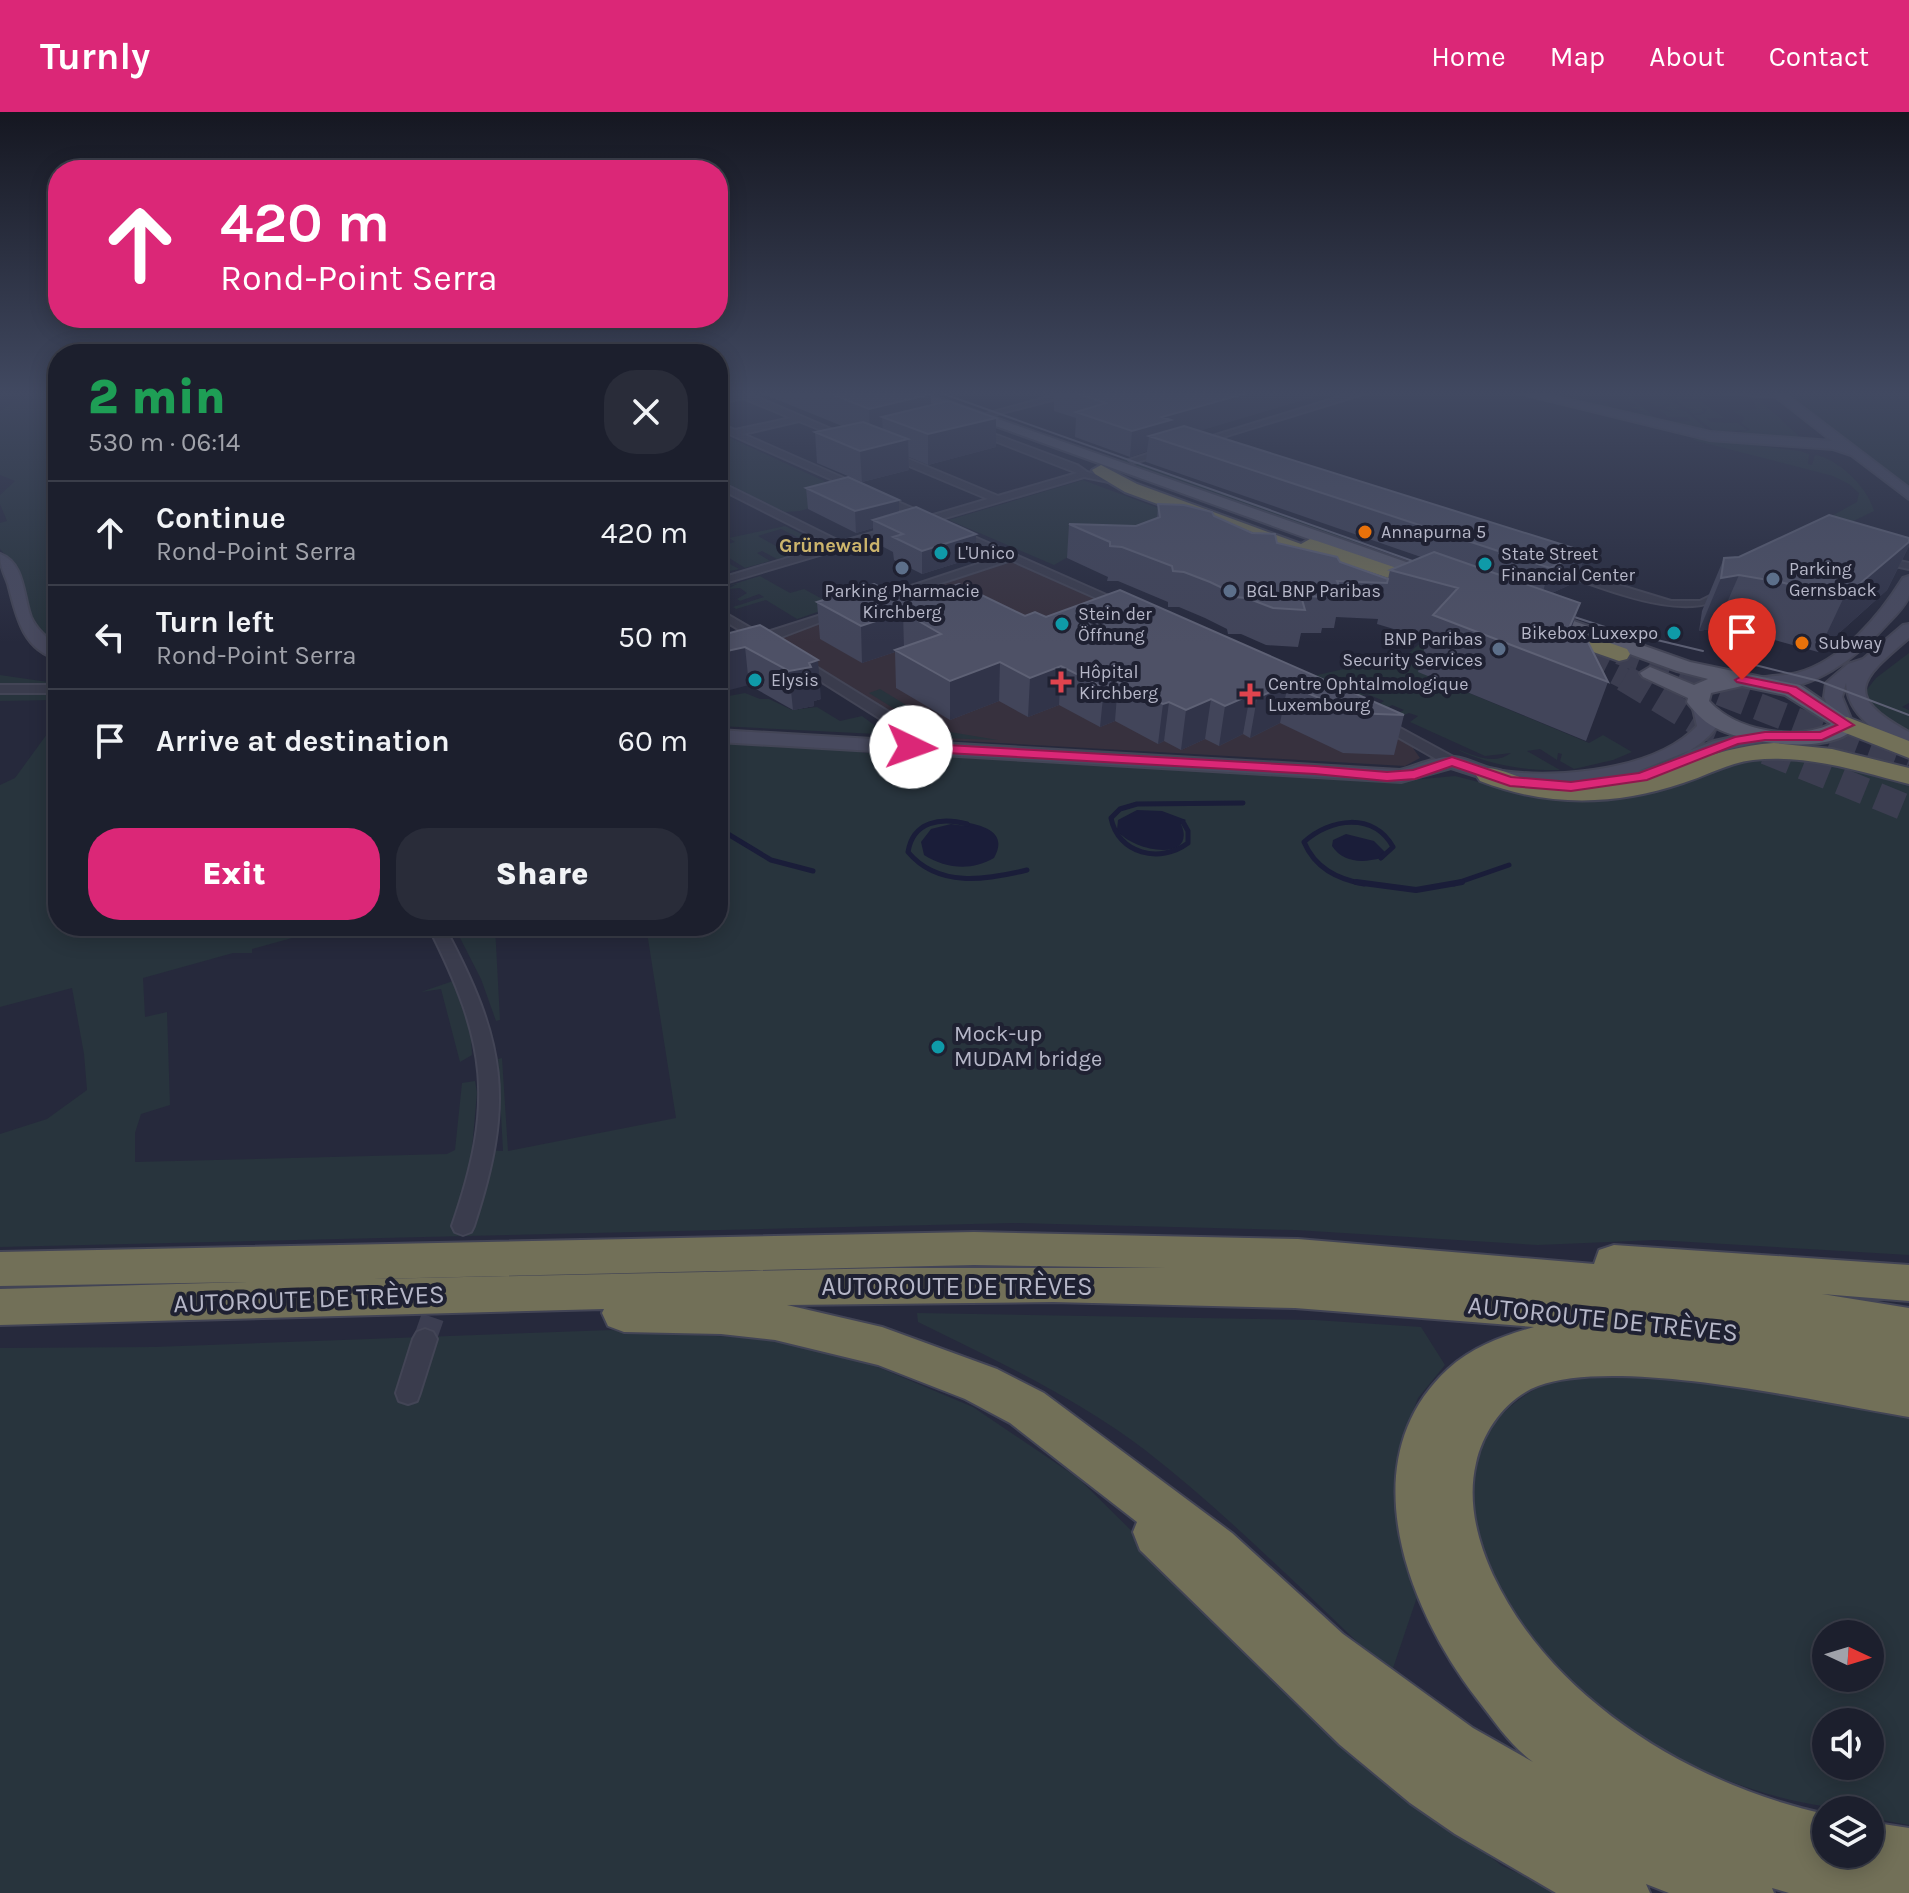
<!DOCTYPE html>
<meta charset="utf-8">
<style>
:root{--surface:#1c1f2d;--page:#292c39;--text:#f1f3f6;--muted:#a0a2aa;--line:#3a3d49;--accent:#db2777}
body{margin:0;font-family:Karla,sans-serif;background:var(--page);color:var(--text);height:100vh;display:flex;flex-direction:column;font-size:30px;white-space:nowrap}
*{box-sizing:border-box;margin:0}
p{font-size:26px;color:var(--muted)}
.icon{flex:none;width:44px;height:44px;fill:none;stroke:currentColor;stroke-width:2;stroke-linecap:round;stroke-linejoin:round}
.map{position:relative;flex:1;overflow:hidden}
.drawer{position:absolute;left:48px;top:232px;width:680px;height:592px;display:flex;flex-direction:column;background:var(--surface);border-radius:32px;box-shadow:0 4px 20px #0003,0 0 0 2px var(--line)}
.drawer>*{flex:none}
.top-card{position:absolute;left:48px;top:48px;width:680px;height:168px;border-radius:32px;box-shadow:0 4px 20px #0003,0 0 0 2px var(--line);background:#db2777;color:#fff;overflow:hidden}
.needle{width:52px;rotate:94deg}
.fabs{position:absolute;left:1812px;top:1508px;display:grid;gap:16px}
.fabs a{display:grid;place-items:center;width:72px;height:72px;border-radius:50%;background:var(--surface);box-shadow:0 4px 20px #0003,0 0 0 2px var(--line);font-size:40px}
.pin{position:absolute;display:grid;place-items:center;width:68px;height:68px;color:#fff;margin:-82px -34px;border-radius:50% 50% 50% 0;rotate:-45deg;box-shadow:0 0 8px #0007}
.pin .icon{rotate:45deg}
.me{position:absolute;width:88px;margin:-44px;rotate:93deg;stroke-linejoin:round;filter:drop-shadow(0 0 6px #0008)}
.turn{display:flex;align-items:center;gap:28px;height:168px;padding:0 40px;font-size:36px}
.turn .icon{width:104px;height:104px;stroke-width:2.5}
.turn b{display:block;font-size:56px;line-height:68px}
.round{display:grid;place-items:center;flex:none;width:84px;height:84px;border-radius:32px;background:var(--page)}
.head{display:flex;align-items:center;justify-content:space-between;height:136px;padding:0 40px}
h1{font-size:48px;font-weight:800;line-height:60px;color:#1e9e55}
.action{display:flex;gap:16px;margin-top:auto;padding:16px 40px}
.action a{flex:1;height:92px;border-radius:32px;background:var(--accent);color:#fff;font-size:32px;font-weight:800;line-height:92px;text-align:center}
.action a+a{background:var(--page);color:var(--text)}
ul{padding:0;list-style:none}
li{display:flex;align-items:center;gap:24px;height:104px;padding:0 40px;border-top:2px solid var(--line)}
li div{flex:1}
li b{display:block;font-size:30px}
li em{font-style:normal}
header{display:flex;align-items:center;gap:48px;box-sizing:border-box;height:112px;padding:0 40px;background:var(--accent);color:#fff}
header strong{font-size:38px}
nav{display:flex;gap:44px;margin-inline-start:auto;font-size:28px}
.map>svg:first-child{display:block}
</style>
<header>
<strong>Turnly</strong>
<nav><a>Home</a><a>Map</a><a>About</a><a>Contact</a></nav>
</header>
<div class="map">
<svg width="1909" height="1781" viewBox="0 0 1909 1781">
<rect width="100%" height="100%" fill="#26293c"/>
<!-- medical -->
<path fill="#37313e" d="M1011 445 1423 632 1413 636 1420 646 1405 654 910 626 908 620 760 526Z"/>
<!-- green -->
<path fill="#28343d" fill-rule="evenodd" d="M26 281H58V533L26 514 18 485 19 458 0 437V411L7 409 0 392V383L15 369 0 363V299Z
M1536 281 1608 282 1577 283 1583 289 1607 291 1611 296C1624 296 1632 302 1644 300L1631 295 1637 294 1616 281 1664 282 1680 295 1675 297 1685 299 1709 319 1658 310 1691 309 1687 305H1668L1659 297 1672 300 1665 296 1670 291 1657 295 1648 288H1665L1661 284H1642L1633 287 1657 308 1655 309Z
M1785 281H1909V374Z
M1668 282H1701L1706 287 1679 286 1683 289 1702 290 1724 306H1706L1710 310 1738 311 1747 318 1715 320 1694 303 1704 302 1707 297 1701 295 1704 300 1693 302 1689 299 1694 297 1684 295Z
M1745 284H1755L1800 325 1729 323 1750 318 1741 311 1745 306 1732 299 1757 297 1751 286Z
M718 323H724L852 382 800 399 785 400 718 367Z
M1695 326 1800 339 1809 342 1808 352 1812 353 1815 343C1839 347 1868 376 1874 399L1827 422 1790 427 1857 390 1859 381 1849 372 1833 364 1693 328Z
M1125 347 1363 431 1354 434 1113 350Z
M1083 368 1204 413 1114 439 1068 445 1054 453 949 408Z
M785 414 814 428 807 430 781 417 758 424 792 443 777 447 762 439 757 441 770 449 745 456 726 444 719 446 739 457 721 461 725 460 718 457V435L735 430 729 426Z
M760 464 790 481 804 477 835 494 797 507 766 488 736 497 733 495 764 485 759 482 740 489 737 487 747 481 740 476 727 477 737 472 724 475Z
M1426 526 1554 563 1419 560 1589 631 1603 623 1632 640 1613 648 1574 657 1560 649 1562 642 1558 641 1557 648 1540 637 1527 639 1560 658C1525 659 1489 653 1456 637 1475 643 1493 654 1511 641L1485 644 1410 610 1418 604 1409 601 1399 605 1395 603 1404 598 1392 593 1383 598 1376 594 1384 589 1367 582 1353 585 1309 565 1391 546 1410 554 1418 545 1409 541Z
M1909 541V591L1902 595 1909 598V623L1874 597 1865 580 1876 566Z
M0 563 48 570 58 567V814H319L321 818 252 837V841H233L143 866 145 905 167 900 170 993 141 1002 135 1021V1050L447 1042 455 1038 462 971 475 969 477 981 472 1037 503 1039 498 947 502 946 508 1039 676 1006 646 814H718V630L863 637V641H919L1390 670 1455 664 1510 678 1547 683 1790 643 1909 668V1143L1656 1128 1538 1133 1295 1118 1015 1111 0 1135V1022L47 1007 87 978 84 942 72 876 0 895V673L15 666 50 618 55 588 0 589Z
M880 577 950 620 998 628 941 626 869 581Z
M745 581 760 587H769L792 598 817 595 840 609 862 604 881 618 876 622 718 614V586Z
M454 814H495L500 908 496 909 481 867Z
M453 869 471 921 472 943 460 950 441 877 421 880Z
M917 1201 1315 1208 1421 1215 1445 1253 1418 1286 1397 1343 1399 1426 1417 1485 1391 1562C1311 1487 1232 1406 1145 1338 1076 1285 995 1248 918 1210Z
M611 1218 770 1227 873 1253 973 1295 1078 1366 1341 1625 1502 1754 1562 1781H0V1236L154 1235Z
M1598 1262 1658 1264 1909 1298V1713L1870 1706V1698C1781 1698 1671 1653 1600 1599 1581 1584 1540 1544 1527 1525 1514 1505 1504 1482 1492 1461 1485 1450 1474 1436 1472 1424 1457 1361 1485 1299 1544 1273 1560 1266 1581 1265 1598 1262ZM1826 1522H1870V1566H1826ZM1826 1610H1870V1654H1826Z"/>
<!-- water -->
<path fill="#1a1d39" d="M1137 698 1162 699 1186 708 1181 712C1198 751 1132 740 1117 718L1118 708Z
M969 711C989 715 1007 723 994 746 972 759 946 757 924 743L921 730 931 717 951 712 965 714Z
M1346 722 1374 729 1385 740 1381 746C1363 751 1343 751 1332 734L1333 728Z"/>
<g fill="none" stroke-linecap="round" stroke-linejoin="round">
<!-- stream-far1 -->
<path stroke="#1a1d39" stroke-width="5" d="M1183 710 1188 719V731C1160 752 1118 742 1111 706L1120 697 1137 692 1243 691
M967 712C941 705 913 709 908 740 938 776 986 768 1027 758
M718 716 771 748 813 759
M1364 772C1337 767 1315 756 1304 730 1330 706 1374 700 1393 735L1381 746
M1454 772 1509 753"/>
<!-- stream -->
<path stroke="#1a1d39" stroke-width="6" d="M1356 770 1416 778 1462 770"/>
<!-- street-tunnel -->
<path stroke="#3c3e51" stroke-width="23" stroke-dasharray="23 11" stroke-linecap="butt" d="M425 1227 441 1181"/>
<!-- highway-tunnel-far1 -->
<path stroke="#3c3e51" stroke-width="21" stroke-dasharray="21 11" stroke-linecap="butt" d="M1558 533 1627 568
M1619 542 1688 568"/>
<!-- highway-tunnel -->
<path stroke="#3c3e51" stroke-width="27" stroke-dasharray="27 13" stroke-linecap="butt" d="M1624 566 1702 613 1909 697
M1683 566 1909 652"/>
<defs>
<path id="street" d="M747 281 852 326 845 328 799 309 743 322 930 404 988 387 883 343V339H889L998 384 1077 361 972 320 975 315 1077 353 1087 360 1119 368 1114 371 1084 365 718 473V467L831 433 718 376V369L841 430 920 407 718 317V312L735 318 791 306 743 286 718 291V287Z
M1063 281H1078L964 311 960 309Z
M1352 281H1366L1197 333 1190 331Z
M1722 281H1781L1782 283 1778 285Z
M1169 335 1172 340 1133 351 1129 348Z
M954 416 1129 493 1131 495 1121 497 1011 448 877 492H869V488L1002 444 950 421V417Z
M1876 444 1909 451V457L1872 449V445Z
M1556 454 1671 489H1700L1722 478 1732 480C1688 516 1601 474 1552 459L1551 457Z
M718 497 761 522 837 498 847 500 763 532 718 505Z
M795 547H803L905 610 915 620 916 638H906L902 621 895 616 795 553Z
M0 573H58V581H0Z
M1378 604 1457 647 1459 650 1457 653H1447L1373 611 1371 608Z
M428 814H444C506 929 515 989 474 1114L471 1120 463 1123 455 1120 452 1114C495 990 487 930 428 814Z
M425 1217 433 1220 437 1227 420 1281 417 1289 408 1292 399 1289 396 1281 413 1227 417 1220Z"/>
<path id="secondary" d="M1518 281H1539L1710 320 1832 329 1771 281H1784L1909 376V387L1851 343 1833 337 1710 328Z
M0 442C25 451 23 484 31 505 37 518 47 526 58 534V547C22 538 16 502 8 472 4 461 0 455 0 442Z
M1909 464C1909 470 1909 478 1909 483 1907 492 1897 502 1890 509 1861 542 1808 586 1760 574L1757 570 1760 566C1772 563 1785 564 1797 561 1842 549 1880 503 1903 466Z
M1909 512V526C1861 567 1841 583 1909 620V634C1881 627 1847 602 1846 571L1842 585 1852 609 1849 613H1835L1824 585 1826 571 1848 552 1863 547 1903 513Z
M1702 591 1711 597 1717 614C1699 640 1667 650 1638 659L1714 629 1765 618 1775 624 1772 628C1757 632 1742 633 1728 638 1699 646 1655 679 1625 671L1622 667 1624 663 1582 672 1510 675 1451 656 1401 670 718 630V618L1400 658C1416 654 1439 643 1455 645 1471 647 1486 657 1502 659 1559 667 1656 658 1697 614L1693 597Z"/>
<path id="primary" d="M904 281H924L1446 464 1449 468 1440 473 1434 472Z
M1534 495 1690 550 1800 573 1858 613C1834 644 1751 632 1720 618 1706 612 1696 602 1687 590L1688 586 1643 565 1640 561 1650 555 1694 573 1708 567 1677 559 1527 505 1524 501 1527 497ZM1742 574 1785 583 1831 612C1794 629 1736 619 1709 589L1711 581Z"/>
<path id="highway" d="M1101 353 1137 372 1301 432 1310 427 1317 429 1441 471 1444 475 1434 481 1340 450 1330 455 1323 453 1125 380 1095 362 1092 358Z
M1547 509 1627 537 1630 542 1627 547 1619 549 1539 521 1536 516Z
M1847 605 1909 629V646L1838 618 1834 613 1838 608Z
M1774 631 1832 637 1909 656V672C1857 659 1807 642 1753 648 1728 651 1706 664 1683 671 1615 694 1547 695 1480 669L1476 663 1480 657C1498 653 1514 665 1533 669 1547 672 1561 673 1576 673 1646 675 1705 635 1774 631Z
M974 1120 1298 1127 1594 1152 1599 1138 1614 1133 1909 1153V1189L1822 1182 1909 1196V1305C1820 1290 1618 1244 1538 1274 1506 1286 1483 1319 1476 1351 1467 1389 1477 1428 1493 1463 1552 1588 1694 1674 1826 1702V1742H1870V1710L1909 1716V1781H1789L1772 1776 1774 1781H1669L1646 1772 1650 1781H1556L1455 1722 1410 1691 1340 1633 1140 1438 1133 1420 1137 1410 1010 1311 965 1287 878 1253 775 1228 721 1222 624 1220 608 1214 602 1201 604 1197 0 1213V1177L247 1170 0 1174V1140ZM974 1153 1165 1156H892L374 1167ZM1053 1190 1295 1196 1534 1215C1503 1224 1472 1235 1448 1257 1349 1348 1408 1498 1477 1587 1495 1610 1509 1632 1533 1650L1473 1616 1343 1522 1232 1421 1044 1281 997 1257 882 1215 787 1193Z"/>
</defs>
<!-- street casing -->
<use href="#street" stroke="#434556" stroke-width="4"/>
<!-- secondary casing -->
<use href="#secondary" stroke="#434556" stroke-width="4"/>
<!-- primary casing -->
<use href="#primary" stroke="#434556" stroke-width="4"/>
<!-- highway casing -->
<use href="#highway" stroke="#424455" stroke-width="4"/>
<!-- street -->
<use href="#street" fill="#3a3c4d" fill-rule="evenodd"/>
<!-- secondary -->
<use href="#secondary" fill="#484a5f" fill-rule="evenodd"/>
<!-- primary -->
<use href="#primary" fill="#585a6c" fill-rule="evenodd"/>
<!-- highway -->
<use href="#highway" fill="#727058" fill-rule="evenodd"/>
<!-- tram -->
<path stroke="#5c5f73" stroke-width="2" d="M941 281 1435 457
M1556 499 1611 517 1703 539
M1747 551 1819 569 1909 603"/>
</g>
<!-- wall -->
<path fill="#42455a" d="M761 281H928L931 282V293L996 306V335L928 353 909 345V358L862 370 817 351 815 320 842 314Z
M1054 281H1326L1198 319 1586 440 1576 470 1552 481 1580 491 1569 524 1608 570 1586 629 1418 560 1427 527 1377 512 1378 507 1336 505 1334 516H1322L1321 521H1301L1298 535 1266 533 1241 522H1228L1227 517 1205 506 1179 495H1168V490L1118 469H1107L1108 465 1067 446 1069 412 1136 414 1157 407 1158 392 1214 404 1277 431 1340 450 1388 467 1390 458 1421 445 1146 350 1147 339 1130 345 1075 325 1076 306 1054 299Z
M806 376 976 422V445L922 462 894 448 893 440 874 430 873 416 856 421 808 397Z
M1909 426V434L1887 478 1818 540 1756 523 1716 516 1699 519 1702 499 1724 446Z
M907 489 1025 504 1046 505 1404 603 1394 643 1343 641 1280 611 1250 626 1243 622 1219 634 1205 627 1181 638 1164 629 1158 632 1115 609 1100 615 1059 593 1028 605 999 589 950 608 896 576 895 540 862 551 820 527 817 490Z
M760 513 821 587 814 589V594L793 598 749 573 718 524Z"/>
<!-- shaded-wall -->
<path fill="#313449" d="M718 281H734L718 285Z
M1247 281H1326L1169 328 1149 324 1147 339 1130 345 1132 319 1162 305Z
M931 282V311L882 305 883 323 870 326 869 297Z
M996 306V335L928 353V322Z
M908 327 909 358 862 370 860 339Z
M899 388V410L873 408V416L856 421 855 399Z
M976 422V445L922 462V439Z
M1909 430V434L1887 478 1818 540 1844 485Z
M1586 440 1576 470 1541 486 1550 456Z
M1739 463 1716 516 1699 519 1721 466Z
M1580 491 1559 551 1566 523Z
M903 500 904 537 895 538V540L862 551 861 514Z
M745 535 749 573 718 581V541Z
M818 548 821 587 814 589V594L793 598 789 559Z
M1000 550 999 589 950 608V569Z
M1061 554 1059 593 1028 605 1030 566Z
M1118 570 1115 609 1100 615 1104 576Z
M1288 572 1280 611 1250 626 1257 586Z
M1250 583 1243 622 1219 634 1225 594Z
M1211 587 1205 627 1181 638 1186 598Z
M1169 590 1164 629 1158 632 1163 592Z"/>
<!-- building -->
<path fill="#4e5166" stroke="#5e6175" stroke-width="2" d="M829 281H928L931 282 869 297Z
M1076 281H1247L1162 305 1171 308 1132 319 1076 300 1106 291Z
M948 289 996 306 928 322 882 305Z
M863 310 908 327 860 339 815 320Z
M1184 314 1586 440 1550 456 1149 324Z
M848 365 899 388 855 399 806 376Z
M1158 392 1184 393 1212 400 1214 404 1252 421 1275 422 1277 431 1337 445 1340 450 1388 467 1387 471 1337 469 1342 480H1327L1329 485 1301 484 1305 498 1273 496 1247 486 1234 485 1233 481 1210 470 1184 460 1173 459 1172 454 1122 435 1110 434V430L1069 412 1136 414 1160 405Z
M916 395 976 422 922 439 893 425 903 422 873 408Z
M1829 403 1909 426V430L1844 485 1780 470 1739 463 1721 466 1724 446 1739 445Z
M1434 440 1580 491 1566 523 1587 528 1608 570 1433 503 1458 476 1390 458Z
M874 472 907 489 959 472 1025 504 1035 500 1046 505 1120 478 1404 603 1352 601 1288 572 1257 586 1250 583 1225 594 1211 587 1186 598 1169 590 1163 592 1118 570 1104 576 1061 554 1030 566 1000 550 950 569 895 538 941 522 903 500 861 514 817 490Z
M760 513 818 548 809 551 811 555 789 559 745 535 718 541V524Z"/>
<!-- sky -->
<linearGradient id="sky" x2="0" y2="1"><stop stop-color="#151721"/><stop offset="0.53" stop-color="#414961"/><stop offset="1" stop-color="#414961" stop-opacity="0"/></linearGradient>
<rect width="1909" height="531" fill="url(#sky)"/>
<!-- route -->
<path fill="#db2777" stroke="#8e194d" stroke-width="2" d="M1742 564 1796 575 1854 613 1822 628H1765L1738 632 1647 668 1571 679 1510 674 1452 654 1415 667 1387 669 1315 662 911 639 904 635 911 631 1315 654 1387 660 1413 658 1452 645 1511 665 1571 670 1639 661 1735 625 1765 620H1820L1837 613 1788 581 1737 570 1735 568Z"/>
<!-- markers -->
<g fill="#e8710a" stroke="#1f2132" stroke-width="3">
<circle cx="1365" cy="420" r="8"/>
<circle cx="1802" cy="531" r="8"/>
</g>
<g fill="#0f9aa8" stroke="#1f2132" stroke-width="3">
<circle cx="941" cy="441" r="8"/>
<circle cx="1485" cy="452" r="8"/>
<circle cx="1062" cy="512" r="8"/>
<circle cx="1674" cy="521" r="8"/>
<circle cx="755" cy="568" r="8"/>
<circle cx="938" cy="935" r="8"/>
</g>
<g fill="#5c6f8a" stroke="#1f2132" stroke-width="3">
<circle cx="902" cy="456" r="8"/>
<circle cx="1773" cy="467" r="8"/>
<circle cx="1230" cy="479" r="8"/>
<circle cx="1499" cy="537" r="8"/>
</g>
<g fill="#e0444e" stroke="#1f2132" stroke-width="3">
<path d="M1057 558h8v8h8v8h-8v8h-8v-8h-8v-8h8z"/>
<path d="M1246 570h8v8h8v8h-8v8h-8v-8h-8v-8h8z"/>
</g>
<g text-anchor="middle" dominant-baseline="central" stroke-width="8" stroke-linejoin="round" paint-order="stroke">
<!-- far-poi labels -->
<g font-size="18" fill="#b6b7c8" stroke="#1f2132" text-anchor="start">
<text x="1381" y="420">Annapurna 5</text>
<text x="957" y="441">L'Unico</text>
<text x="1501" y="442">State Street<tspan x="1501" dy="21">Financial Center</tspan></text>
<text x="1789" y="457">Parking<tspan x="1789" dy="21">Gernsback</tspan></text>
<text x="902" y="479" text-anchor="middle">Parking Pharmacie<tspan x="902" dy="21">Kirchberg</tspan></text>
<text x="1246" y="479">BGL BNP Paribas</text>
<text x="1078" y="502">Stein der<tspan x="1078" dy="21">Öffnung</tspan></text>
<text x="1658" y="521" text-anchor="end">Bikebox Luxexpo</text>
<text x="1483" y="527" text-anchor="end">BNP Paribas<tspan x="1483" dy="21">Security Services</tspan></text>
<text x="1818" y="531">Subway</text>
<text x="1079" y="560">Hôpital<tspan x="1079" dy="21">Kirchberg</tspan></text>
<text x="771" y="568">Elysis</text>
<text x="1268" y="572">Centre Ophtalmologique<tspan x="1268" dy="21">Luxembourg</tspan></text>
</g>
<!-- far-neighbourhood labels -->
<g font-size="20" font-weight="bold" fill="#ccb46c" stroke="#1f2132">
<text x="830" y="433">Grünewald</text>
</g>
<!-- poi labels -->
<g font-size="22" fill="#b6b7c8" stroke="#1f2132" text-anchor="start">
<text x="954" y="922">Mock-up<tspan x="954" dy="25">MUDAM bridge</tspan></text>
</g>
<!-- near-street labels -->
<g font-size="26" fill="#b6b7c8" stroke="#1f2132">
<text x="957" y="1174">AUTOROUTE DE TRÈVES</text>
<text transform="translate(309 1187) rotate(-2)">AUTOROUTE DE TRÈVES</text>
<text transform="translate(1603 1207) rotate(6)">AUTOROUTE DE TRÈVES</text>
</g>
</g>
</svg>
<div class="fabs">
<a><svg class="needle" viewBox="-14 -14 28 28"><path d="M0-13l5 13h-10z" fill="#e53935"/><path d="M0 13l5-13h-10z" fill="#a0a2aa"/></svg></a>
<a><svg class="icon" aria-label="sound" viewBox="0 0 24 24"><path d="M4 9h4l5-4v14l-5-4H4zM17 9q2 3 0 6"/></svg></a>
<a><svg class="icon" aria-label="layers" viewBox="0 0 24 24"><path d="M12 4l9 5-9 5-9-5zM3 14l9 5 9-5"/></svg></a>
</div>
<div class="pin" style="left:1742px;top:568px;background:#d93025"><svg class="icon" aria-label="arrive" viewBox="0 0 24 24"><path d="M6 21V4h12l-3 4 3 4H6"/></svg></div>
<svg class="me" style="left:911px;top:635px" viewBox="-20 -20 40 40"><circle r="19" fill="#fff"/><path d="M0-13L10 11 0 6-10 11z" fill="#db2777"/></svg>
<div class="top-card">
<div class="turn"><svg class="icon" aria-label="ahead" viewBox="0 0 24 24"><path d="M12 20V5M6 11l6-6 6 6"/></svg><div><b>420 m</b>Rond-Point Serra</div></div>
</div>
<section class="drawer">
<div class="head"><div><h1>2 min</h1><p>530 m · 06:14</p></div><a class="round"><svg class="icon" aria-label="close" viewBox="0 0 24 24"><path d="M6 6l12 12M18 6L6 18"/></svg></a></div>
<ul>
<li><svg class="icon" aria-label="ahead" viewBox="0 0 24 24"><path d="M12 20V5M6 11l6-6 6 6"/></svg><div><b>Continue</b><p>Rond-Point Serra</p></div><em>420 m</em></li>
<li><svg class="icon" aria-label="left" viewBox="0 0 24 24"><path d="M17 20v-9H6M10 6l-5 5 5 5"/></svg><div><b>Turn left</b><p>Rond-Point Serra</p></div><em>50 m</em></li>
<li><svg class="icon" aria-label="arrive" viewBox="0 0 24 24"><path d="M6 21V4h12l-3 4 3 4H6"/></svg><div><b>Arrive at destination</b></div><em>60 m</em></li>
</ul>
<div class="action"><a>Exit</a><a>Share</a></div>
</section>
</div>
